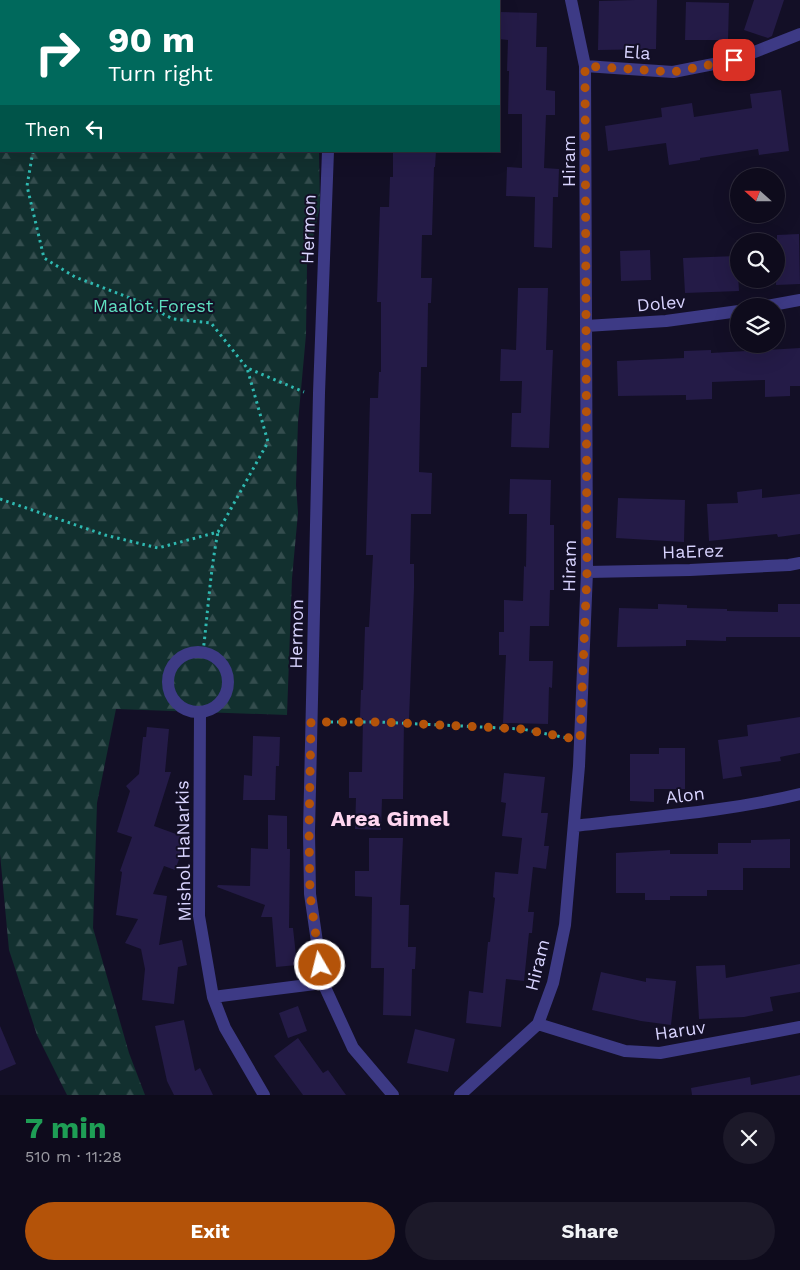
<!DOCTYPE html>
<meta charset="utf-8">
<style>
:root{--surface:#0e0b1c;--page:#1c1929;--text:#f1f3f6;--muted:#9b9ba3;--line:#2e2b3b;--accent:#b45309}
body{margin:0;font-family:"Work Sans",sans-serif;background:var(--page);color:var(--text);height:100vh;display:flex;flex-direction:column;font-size:19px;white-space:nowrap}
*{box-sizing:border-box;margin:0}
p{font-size:16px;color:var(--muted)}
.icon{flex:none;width:28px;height:28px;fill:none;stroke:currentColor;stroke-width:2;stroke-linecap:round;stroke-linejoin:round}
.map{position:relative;height:1095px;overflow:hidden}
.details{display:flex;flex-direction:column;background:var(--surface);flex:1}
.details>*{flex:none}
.banner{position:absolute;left:0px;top:0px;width:500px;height:152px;box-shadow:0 5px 20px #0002,0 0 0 1px var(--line);background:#00695c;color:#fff;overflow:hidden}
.needle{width:32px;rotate:291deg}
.controls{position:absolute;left:730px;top:168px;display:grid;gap:10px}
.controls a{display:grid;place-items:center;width:55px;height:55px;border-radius:50%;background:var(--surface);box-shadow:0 5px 20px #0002,0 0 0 1px var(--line);font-size:25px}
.pin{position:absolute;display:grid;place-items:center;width:42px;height:42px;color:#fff;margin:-21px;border-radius:10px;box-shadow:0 2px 8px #0006}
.me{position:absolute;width:55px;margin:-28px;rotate:352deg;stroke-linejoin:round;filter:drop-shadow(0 0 4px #0008)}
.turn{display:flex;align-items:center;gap:18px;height:105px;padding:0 25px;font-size:22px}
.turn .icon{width:65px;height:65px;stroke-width:2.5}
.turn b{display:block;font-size:35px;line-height:42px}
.then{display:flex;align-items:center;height:48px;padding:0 25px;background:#0003;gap:10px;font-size:19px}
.round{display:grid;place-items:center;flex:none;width:52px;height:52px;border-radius:26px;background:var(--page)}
.head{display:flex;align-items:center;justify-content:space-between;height:85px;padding:0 25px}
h1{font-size:30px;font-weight:700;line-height:38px;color:#1e9e55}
.button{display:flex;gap:10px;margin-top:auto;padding:10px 25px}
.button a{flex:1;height:58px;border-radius:30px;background:var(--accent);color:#fff;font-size:20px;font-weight:700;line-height:58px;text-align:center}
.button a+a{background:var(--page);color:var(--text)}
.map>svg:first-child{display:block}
</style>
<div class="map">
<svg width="800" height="1095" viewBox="0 0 800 1095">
<defs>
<pattern id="forest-firs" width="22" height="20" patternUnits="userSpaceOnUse" patternTransform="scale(1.25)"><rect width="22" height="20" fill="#12302f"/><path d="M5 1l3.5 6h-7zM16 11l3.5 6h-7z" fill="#344d4e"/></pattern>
</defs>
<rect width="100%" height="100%" fill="#130f26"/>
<!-- forest -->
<path fill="url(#forest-firs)" d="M0 0H328L1 1V151H319L320 206 307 265 306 335 298 422 296 485 298 513 292 578 287 715 116 709 97 803 93 928 129 1053 145 1095H67L37 1035 9 950 0 854Z"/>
<!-- building -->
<path fill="#241b47" d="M635 0H657L656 49 598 50 599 1Z
M754 0H784L772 36 768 38 744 30Z
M686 2 729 3 728 40H685Z
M499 12 537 13 536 47H547L546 90 555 91V115H546L544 168 559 169 558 197H553L552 248 534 247 535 197 506 196 507 167 522 168V114H508L509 71H507L508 40 499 39Z
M781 90 789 151 759 155 758 149 700 158V160L669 165 666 143 608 151 605 126 662 117 661 108 692 103 694 117 752 108 750 94Z
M393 151H436L435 167H434L432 235H422L421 278H432L431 303H428L427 367H421L419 472 432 473 431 514H411L410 564H414V588L409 719H404L403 799H382L381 830 355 829 356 798H349V772H362L363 718H360L361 690H363L365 627H369L373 555H366L370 398H378L379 372H381V302H377L380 207H389L390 177H393Z
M799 234 800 284 776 285 777 235Z
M650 250 651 280 621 281 620 251Z
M737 256 739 291 685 293 683 258Z
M518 288H548L546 350H553L549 448 511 447 512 413H521L522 381H500L501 349 516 350Z
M800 348V386H790V396L765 397V380L712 382V399L686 400V395L618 396 617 361 684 358V351L711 350V353Z
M510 479 551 480 550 525H554V590H550L549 626H530L529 661H553L552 688 549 687 548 724 503 723 506 655H499V632H504V600L523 601 524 566 526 567 527 514H509Z
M762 489V498L800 494V534L778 537 777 534 709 541 707 504 738 503 737 492Z
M618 498 685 500 684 542 616 538Z
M658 604 687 605V608L727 609V611L778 612V604H800V637H726V641L686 640V646L617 647 619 608 658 609Z
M800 717V753L780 757 781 761 740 767 742 776 723 779 718 740 748 736 747 725Z
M147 727 169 729 165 772H171L154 826 187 838 175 870 164 866 153 894 167 896 159 945 182 940 187 965 178 967 174 1004 142 1000 145 969 141 949 125 943 138 919 116 915 122 872 120 871 132 837 117 832 130 791 126 786 139 774 143 737H146Z
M253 736 280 737 279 766H276L275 800H243L244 775 252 776Z
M659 748H685V789H654V802L630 801V754H659Z
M504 773 545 777 541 813H548L544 846H549L546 869 533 867 528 912H534L532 933H529L524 981 506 979 501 1027 466 1023 469 991 483 993 488 942H490L495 898 493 897 495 872 518 874 522 838 502 836 506 803 501 802Z
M268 815 287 816V849H290L289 928H293L297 965 276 967 272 917H261L265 905 217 887 218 885 250 886 251 848 268 849Z
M369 838H403L400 905H409L408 947H416L415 969H412L411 1016 383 1015 384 968H371L372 897 355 896V871H369Z
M790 839V868H743V890H707V896H670V900H645V893H616V853L670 850V854H718V843H751V840Z
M800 964V992L770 997 773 1011 744 1017 699 1019 696 966 725 965 726 978Z
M601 972 646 982V978L676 981 671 1025 641 1021 592 1010Z
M298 1006 307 1031 288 1038 279 1013Z
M184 1020 195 1071 200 1068 213 1095H174L167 1081 155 1026Z
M0 1026 16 1064 0 1071Z
M415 1029 455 1039 448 1072 407 1063Z
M298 1038 323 1073 328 1070 346 1095H303L274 1056Z
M800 1075V1095H692L691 1088 750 1077 751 1085Z"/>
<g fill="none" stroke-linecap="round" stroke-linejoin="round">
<!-- path -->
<path stroke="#2fb8b0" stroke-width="3" stroke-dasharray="2.5 4" stroke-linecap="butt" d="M152 1 153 0
M33 151 27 186 44 258 75 277 138 301 173 319 211 323 247 368 304 392
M0 499 105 535 158 548 218 532 268 442 247 368
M203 652C208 612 210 572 218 532
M324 722H379L522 729 567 738"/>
<!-- minor -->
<path stroke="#3d3a85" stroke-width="12" d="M334 1V0
M585 66 673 72 734 60 800 34
M328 151 319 393 309 832 310 894 323 983 353 1048 393 1095
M767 306 800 300
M586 326 666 321 739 311
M587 572 690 570 789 565 800 563
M168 682a30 30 0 1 1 60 0a30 30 0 1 1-60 0Z
M200 713 199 916 213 997 225 1028 264 1095
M574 826C649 817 726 812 800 794
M213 997 323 983
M538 1024 625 1051 660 1053 800 1027
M460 1095 538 1024 553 983 565 925 579 766 587 572 585 66 571 0"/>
</g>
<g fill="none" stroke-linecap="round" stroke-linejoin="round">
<!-- route -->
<path stroke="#b45309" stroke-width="9" stroke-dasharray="0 16.2" d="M320 965 310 894 309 832 311 722H380L522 729 580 740 587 572 585 66 673 72 734 60"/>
</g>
<g text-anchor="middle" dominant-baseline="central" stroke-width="4" stroke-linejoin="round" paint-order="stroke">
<!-- street labels -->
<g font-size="18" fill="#d9d4ff" stroke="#130f26">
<text transform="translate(637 52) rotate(4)">Ela</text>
<text transform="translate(568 161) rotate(-90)">Hiram</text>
<text transform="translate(308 229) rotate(-88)">Hermon</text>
<text transform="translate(661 303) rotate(-5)">Dolev</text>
<text transform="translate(693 551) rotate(-2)">HaErez</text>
<text transform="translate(569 566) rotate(-89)">Hiram</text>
<text transform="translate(296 634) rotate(-89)">Hermon</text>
<text transform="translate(685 795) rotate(-7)">Alon</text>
<text transform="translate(183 851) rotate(-91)">Mishol HaNarkis</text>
<text transform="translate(537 965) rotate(-76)">Hiram</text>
<text transform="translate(680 1030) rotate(-8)">Haruv</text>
</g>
<!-- park labels -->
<g font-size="18" fill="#5fe0c0" stroke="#130f26">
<text x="153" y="305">Maalot Forest</text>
</g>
<!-- district labels -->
<g font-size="22" font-weight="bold" fill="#ffd6f0" stroke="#130f26">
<text x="390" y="818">Area Gimel</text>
</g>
</g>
</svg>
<div class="controls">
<a><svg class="needle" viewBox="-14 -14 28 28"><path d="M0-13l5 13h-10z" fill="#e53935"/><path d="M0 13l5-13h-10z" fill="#9b9ba3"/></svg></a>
<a><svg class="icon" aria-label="search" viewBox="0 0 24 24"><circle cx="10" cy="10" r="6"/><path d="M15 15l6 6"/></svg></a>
<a><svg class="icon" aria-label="layers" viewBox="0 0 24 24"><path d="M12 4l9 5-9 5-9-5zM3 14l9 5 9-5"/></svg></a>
</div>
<div class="pin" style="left:734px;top:60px;background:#d93025"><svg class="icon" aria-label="arrive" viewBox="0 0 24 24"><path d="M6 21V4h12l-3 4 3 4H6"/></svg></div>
<svg class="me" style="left:320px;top:965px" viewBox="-20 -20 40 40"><circle r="17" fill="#b45309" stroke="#fff" stroke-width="3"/><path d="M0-11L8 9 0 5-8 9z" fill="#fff"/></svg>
<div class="banner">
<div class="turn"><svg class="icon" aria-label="right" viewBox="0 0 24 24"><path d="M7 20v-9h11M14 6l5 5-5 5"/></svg><div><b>90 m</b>Turn right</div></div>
<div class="then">Then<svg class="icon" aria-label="left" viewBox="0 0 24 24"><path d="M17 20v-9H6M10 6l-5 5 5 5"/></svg></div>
</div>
</div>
<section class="details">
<div class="head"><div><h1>7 min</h1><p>510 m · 11:28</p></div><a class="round"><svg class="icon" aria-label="close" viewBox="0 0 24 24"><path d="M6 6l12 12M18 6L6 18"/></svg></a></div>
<div class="button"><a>Exit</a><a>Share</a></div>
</section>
